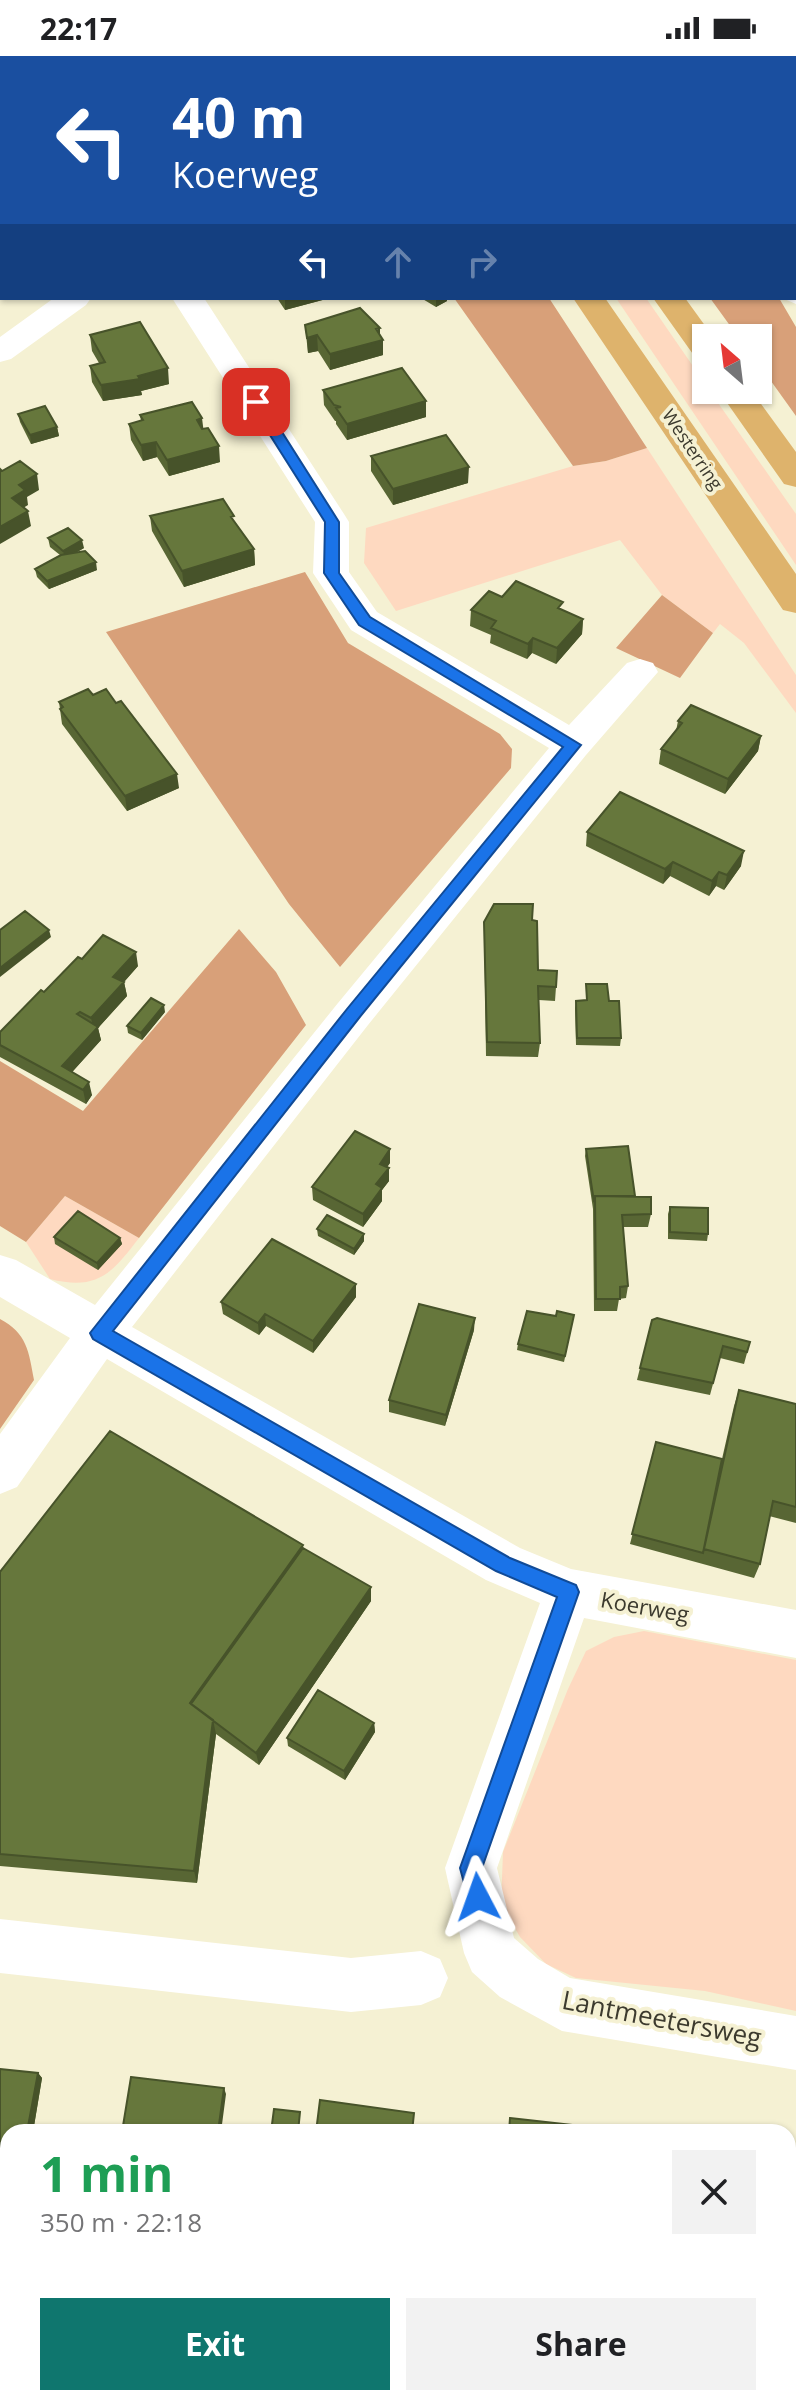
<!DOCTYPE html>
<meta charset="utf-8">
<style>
:root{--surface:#fff;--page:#f2f2f2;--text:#202124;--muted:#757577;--accent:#0f766e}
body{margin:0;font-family:"Open Sans",sans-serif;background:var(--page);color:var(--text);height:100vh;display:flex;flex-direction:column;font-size:30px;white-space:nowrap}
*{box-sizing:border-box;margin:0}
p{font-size:26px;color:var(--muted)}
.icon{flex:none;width:44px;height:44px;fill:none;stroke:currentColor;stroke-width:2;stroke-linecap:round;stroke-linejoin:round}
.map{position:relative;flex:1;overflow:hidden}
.panel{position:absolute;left:0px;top:2068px;width:796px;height:282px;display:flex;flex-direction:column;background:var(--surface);border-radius:24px 24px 0 0;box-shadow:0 2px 6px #0004}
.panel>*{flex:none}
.banner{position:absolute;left:0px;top:0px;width:796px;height:244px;box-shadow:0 2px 6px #0004;background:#1a4fa0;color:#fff;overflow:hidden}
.needle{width:52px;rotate:332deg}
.controls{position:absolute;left:692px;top:268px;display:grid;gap:16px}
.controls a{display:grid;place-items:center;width:80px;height:80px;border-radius:0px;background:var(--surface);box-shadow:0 2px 6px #0004;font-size:40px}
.pin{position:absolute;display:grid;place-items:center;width:68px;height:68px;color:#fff;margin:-34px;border-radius:16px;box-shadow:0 4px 12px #0006}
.me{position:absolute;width:88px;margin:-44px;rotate:356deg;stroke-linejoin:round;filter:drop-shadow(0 0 6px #0008)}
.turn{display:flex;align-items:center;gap:28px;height:168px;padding:0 40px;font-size:36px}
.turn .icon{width:104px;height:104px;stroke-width:2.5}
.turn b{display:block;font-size:56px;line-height:68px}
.lanes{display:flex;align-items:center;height:76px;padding:0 40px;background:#0003;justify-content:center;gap:40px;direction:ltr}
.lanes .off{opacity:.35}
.round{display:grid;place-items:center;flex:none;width:84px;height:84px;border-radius:0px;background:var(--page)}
.overview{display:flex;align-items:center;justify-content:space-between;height:136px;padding:0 40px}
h1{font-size:48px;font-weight:700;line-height:60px;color:#1e9e55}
.cta{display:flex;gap:16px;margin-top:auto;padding:16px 40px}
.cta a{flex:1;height:92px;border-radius:0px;background:var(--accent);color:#fff;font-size:32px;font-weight:700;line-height:92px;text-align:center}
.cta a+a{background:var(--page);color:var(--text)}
.status{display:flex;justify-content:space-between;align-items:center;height:56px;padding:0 40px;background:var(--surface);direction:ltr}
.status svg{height:22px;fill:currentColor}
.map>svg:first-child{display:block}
</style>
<div class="status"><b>22:17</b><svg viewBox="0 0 49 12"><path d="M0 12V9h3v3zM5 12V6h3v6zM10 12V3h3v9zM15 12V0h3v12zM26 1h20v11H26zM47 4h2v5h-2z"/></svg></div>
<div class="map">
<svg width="796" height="2349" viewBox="0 0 796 2349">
<rect width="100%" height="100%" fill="#f5f1d3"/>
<!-- green -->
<path fill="#fed9c0" d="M616 242H646L706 329V334H709L796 458V509Z
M647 392 796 619V657L744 587 720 568 713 577 662 539 620 484 396 555 364 507 366 472 573 410 606 405Z
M65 1140 139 1182C112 1217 98 1235 50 1223L26 1186Z
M644 1575 796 1604V1955L705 1935 576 1922 546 1908 520 1881 501 1848 503 1796 568 1633 586 1595 614 1581Z"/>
<!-- forest -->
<path fill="#d8a079" d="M454 242H549L647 392 606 405 573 410Z
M710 242H779L796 271V360L758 307V282H739Z
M305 516 348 587 500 678 512 693 511 712 340 911 289 848 106 576Z
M662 539 713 577 680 622 616 592Z
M239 873 276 916 306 969 139 1182 65 1140 26 1186 0 1170V1005L83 1055Z
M0 1263C27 1277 29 1296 34 1324L0 1373Z"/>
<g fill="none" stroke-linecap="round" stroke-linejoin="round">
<!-- minor -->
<path fill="#fff" fill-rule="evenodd" d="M644 0H672L673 2H645Z
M794 226H796V248L782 242H794Z
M54 242H91L86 249 11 303 0 306V281Z
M172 242H204L344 458 349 466V516L377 556 569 669 627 607 640 603 653 607 658 616 586 699 368 969 132 1271 520 1492 571 1513 796 1554V1602L584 1562 497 1812 514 1882 538 1903 570 1922 796 1960V2014L562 1975 500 1941 472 1916 464 1897 445 1812 540 1547 486 1524 107 1303 17 1431 0 1438V1378L70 1282 0 1241V1199L16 1204 95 1249 338 947 549 692 351 574 313 517 315 466Z
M0 1863 351 1902 421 1895 440 1903 448 1922 440 1941 421 1949 351 1956 0 1917Z"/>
<!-- trunk -->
<path fill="#deb36c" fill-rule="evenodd" d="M409 0H438L439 2H410Z
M482 0H511L512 2H483Z
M573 242H605L796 518V557L783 554Z
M653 242H685L714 282H706V304L695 301Z
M718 334H751L796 396V431L784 428Z"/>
</g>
<!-- wall -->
<path fill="#586634" d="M740 0H766V2H745Z
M277 242H330L285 254Z
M421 242H447V245L436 251Z
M305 269 380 280 383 299 330 314 318 295 308 297Z
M90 279 169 328 141 335 142 339 103 345 92 326 90 310 99 307 92 295Z
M323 334 426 361 347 384 336 368V365H335L324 349Z
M18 358 57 371 59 380 31 388 20 366Z
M140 359 203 373 220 406 169 420 157 401 143 405 131 384 129 368 141 365Z
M371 400 468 427 393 449 371 415Z
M150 460 235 466 254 493 255 509 184 531 152 475Z
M48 482 84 492 77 496 97 514 49 533 37 521 35 513 60 499 50 491Z
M502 541 563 554 583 563 582 578 556 608 532 597 527 603 490 587 491 579 470 570 471 554Z
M93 639 179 732 127 755 62 668 59 646Z
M678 665 761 680 758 695 725 738 659 708 661 693 676 675Z
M587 776 741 810 724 834 716 830 709 840 670 820 663 828 586 790Z
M532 864 538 914 556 931 555 945 539 944 540 987 538 1001 486 1000 484 866Z
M82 903 138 910 124 926 127 940 98 972 101 984 72 1016 92 1039 86 1048 0 1001V976Z
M586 928 609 945 621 982 620 990 576 989 575 952 576 945 586 944Z
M165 956 142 984 128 977 127 970Z
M586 1093 635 1140 651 1158 648 1171H623L628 1230 626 1242 619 1243 617 1255H594L593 1153 585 1100Z
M390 1107 387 1111 389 1125 382 1134V1145L363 1171 313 1144 312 1131Z
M670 1151 708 1178 707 1185 668 1183V1158Z
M317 1173 364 1178V1185L354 1199 318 1180Z
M54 1181 120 1182 122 1188 98 1214 55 1188Z
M356 1228V1241L313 1297 266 1270 259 1279 223 1258 221 1246Z
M574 1259 564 1306 517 1294 518 1288 556 1260Z
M652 1264 750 1286 744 1308 720 1302 710 1339 637 1324Z
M474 1274 445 1370 389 1356V1344Z
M739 1334 796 1348V1467L769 1460 760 1508 754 1522 630 1488 656 1386 722 1403 734 1350Z
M303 1489V1492L371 1531V1545L259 1709 216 1678 197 1827 0 1810V1516Z
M374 1667 375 1676 345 1724 288 1690 287 1682Z
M0 2013 38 2017 42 2022 33 2076H8V2141L0 2140Z
M788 2100 796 2101V2232L788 2231Z"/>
<!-- shaded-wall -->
<path fill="#47532a" d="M0 0H10L7 2H2V6L0 8Z
M700 0H720V2H695V1Z
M794 40H796V55L794 56Z
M794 95H796V110L794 111Z
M285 242H330L285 254Z
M437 242H447V245L436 251V243Z
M380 272V284H383V299L330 314V298Z
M317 279 318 295 308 297 307 282Z
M168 312 169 328 141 335 142 339 103 345 101 329Z
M426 345V361L347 384V368Z
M202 362 204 378 197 364Z
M57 371 59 380 31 388 30 379Z
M156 386 157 401 143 405 141 389Z
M219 390 220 406 169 420 167 404Z
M469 411 468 427 393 449V433Z
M37 418 39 434 27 441 28 449 15 457 12 442 19 429Z
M28 455 31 470 0 488V471Z
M82 484 84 492 65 503 63 495Z
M254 493 255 509 184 531 182 515Z
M96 506 97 514 49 533 47 525Z
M583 563 582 578 556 608 557 592Z
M533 582 532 597 527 603 528 588Z
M761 680 758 695 725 738 728 723Z
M177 718 179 732 127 755 125 740Z
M744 795 741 810 724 834 727 819Z
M673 806 670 820 663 828 665 813Z
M719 816 716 830 709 840 712 825Z
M49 874 51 881 0 921V912Z
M136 896 138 910 116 935 113 921Z
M124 926 127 940 98 972 101 984 65 1024 62 1010 94 975 91 962Z
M164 949 165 956 142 984 141 977Z
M89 1026 92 1039 86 1048 83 1034Z
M390 1093V1107L380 1121V1108Z
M389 1112V1125L382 1134V1145L363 1171V1158L376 1128Z
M364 1178V1185L354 1199V1193Z
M120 1182 122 1188 98 1214 97 1207Z
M356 1228V1241L313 1297V1285Z
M265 1258 266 1270 259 1279 258 1267Z
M475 1262 474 1274 445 1370 446 1359Z
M303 1489 304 1506 198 1655 190 1647Z
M371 1531V1545L259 1709 256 1697Z
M213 1664 216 1678 197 1827 194 1815Z
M374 1667 375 1676 345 1724 344 1715Z
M38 2017 42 2022 33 2076H27Z
M224 2032 226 2038 221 2076H218Z"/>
<!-- building -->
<path fill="#66773c" stroke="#47532a" stroke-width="2" d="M314 0H325L327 2H316Z
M794 18H796V40H794Z
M794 65H796V95H794Z
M360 252 380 272 376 273 383 284 330 298 317 279 307 282 305 269Z
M140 266 168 312 138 320 140 323 101 329 90 310 105 306 90 279Z
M402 312 426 345 347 368 336 352 341 351 334 349 323 334Z
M192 346 202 362 197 364 202 373 208 372 219 390 167 404 156 386 141 389 129 368 143 364 140 359Z
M45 350 57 371 30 379 18 358Z
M446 379 469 411 393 433 371 400Z
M20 405 37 418 19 429 25 434 12 442 28 455 0 471V413L2 415Z
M223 443 234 460 231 461 254 493 182 515 150 460Z
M68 472 82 484 63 495 48 482Z
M85 495 96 506 47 525 35 513 61 499Z
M516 525 563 546 558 552 583 563 557 592 533 582 528 588 491 572 496 565 471 554 489 535 502 541Z
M88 633 93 639 106 633 116 647 121 645 177 718 125 740 60 653 63 651 59 646Z
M691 649 761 680 728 723 661 693 682 667 678 665Z
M620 736 744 795 727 819 719 816 712 825 673 806 665 813 587 776Z
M494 848H533L532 864 537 865 538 914 557 915 556 931 538 930 540 987 487 986 484 866Z
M25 855 49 874 0 912V874Z
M103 879 136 896 113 921 124 926 91 962 80 956 77 958 98 971 62 1010 89 1026 83 1034 0 989V976L41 934 44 936 78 901 82 903Z
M586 928H607L609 945H619L621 982H577L576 945 587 944Z
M151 942 164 949 141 977 127 970Z
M355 1075 390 1093 380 1108 389 1112 376 1128 382 1132 363 1158 312 1131Z
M628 1090 635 1140H595L594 1146 586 1093Z
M595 1140 651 1141V1158L622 1159 628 1230 620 1231V1243H596Z
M670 1151 708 1152V1178L670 1176Z
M78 1155 120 1182 97 1207 54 1181Z
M327 1159 364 1178 354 1193 317 1173Z
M272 1183 356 1228 313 1285 265 1258 258 1267 221 1246Z
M419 1248 475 1262 446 1359 389 1344Z
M527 1255 556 1260 557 1255 574 1259 565 1300 518 1288Z
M657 1262 750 1286 747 1296 723 1290 713 1327 640 1312 652 1264Z
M739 1334 796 1348V1451L773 1445 760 1508 704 1493Z
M110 1375 303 1489 190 1647 213 1664 194 1815 0 1798V1516Z
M656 1386 722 1403 703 1497 632 1478Z
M303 1492 371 1531 256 1697 191 1648Z
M318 1634 374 1667 344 1715 287 1682Z
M0 2013 38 2017 27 2076H8V2137L0 2136Z
M131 2021 224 2032 218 2076H122Z
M320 2044 414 2057 412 2076H316Z
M274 2053 300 2056 298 2076H271Z
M510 2062 635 2076H509Z
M788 2100 796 2101V2229L788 2228Z
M697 2347 719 2349H697Z"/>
<!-- route -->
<path fill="#1a73e8" stroke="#114b97" stroke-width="2" d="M256 342 261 343 339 466V517L370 561 581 689 359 962 113 1275 510 1502 576 1529 579 1536 482 1812 489 1841 485 1849 478 1852 470 1849 460 1812 557 1541 496 1515 93 1283 90 1277 347 953 563 691 359 569 324 517 325 466 249 346Z"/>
<g text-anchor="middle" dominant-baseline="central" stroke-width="8" stroke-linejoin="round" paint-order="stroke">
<!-- far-street labels -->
<g font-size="18" fill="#3c3a2e" stroke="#f5f1d3">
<text transform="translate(693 393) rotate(56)">Westerring</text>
</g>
<!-- street labels -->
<g font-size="22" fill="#3c3a2e" stroke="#f5f1d3">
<text transform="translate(645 1550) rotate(10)">Koerweg</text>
</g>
<!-- near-street labels -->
<g font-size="26" fill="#3c3a2e" stroke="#f5f1d3">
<text transform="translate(662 1962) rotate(11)">Lantmeetersweg</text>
</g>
</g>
</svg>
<div class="controls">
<a><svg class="needle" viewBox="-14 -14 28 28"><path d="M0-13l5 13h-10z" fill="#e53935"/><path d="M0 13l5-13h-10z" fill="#757577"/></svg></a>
</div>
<div class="pin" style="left:256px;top:346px;background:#d93025"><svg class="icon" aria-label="arrive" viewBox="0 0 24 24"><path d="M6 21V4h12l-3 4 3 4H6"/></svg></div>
<svg class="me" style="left:478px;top:1841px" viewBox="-20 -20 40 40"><path d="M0-17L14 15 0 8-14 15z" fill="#1a73e8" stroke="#fff" stroke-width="4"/></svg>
<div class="banner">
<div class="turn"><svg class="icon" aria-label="left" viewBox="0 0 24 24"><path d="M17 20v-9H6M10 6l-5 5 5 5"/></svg><div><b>40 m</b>Koerweg</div></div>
<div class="lanes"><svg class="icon" aria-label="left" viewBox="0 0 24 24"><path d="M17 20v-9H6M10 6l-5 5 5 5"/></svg><svg class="icon off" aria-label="ahead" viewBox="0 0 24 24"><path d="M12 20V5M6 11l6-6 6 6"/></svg><svg class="icon off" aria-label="right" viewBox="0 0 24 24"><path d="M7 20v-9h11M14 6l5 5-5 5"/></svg></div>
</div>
<section class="panel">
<div class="overview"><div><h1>1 min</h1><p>350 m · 22:18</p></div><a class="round"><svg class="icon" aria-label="close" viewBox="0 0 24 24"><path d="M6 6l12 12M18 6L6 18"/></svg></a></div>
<div class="cta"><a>Exit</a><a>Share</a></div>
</section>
</div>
